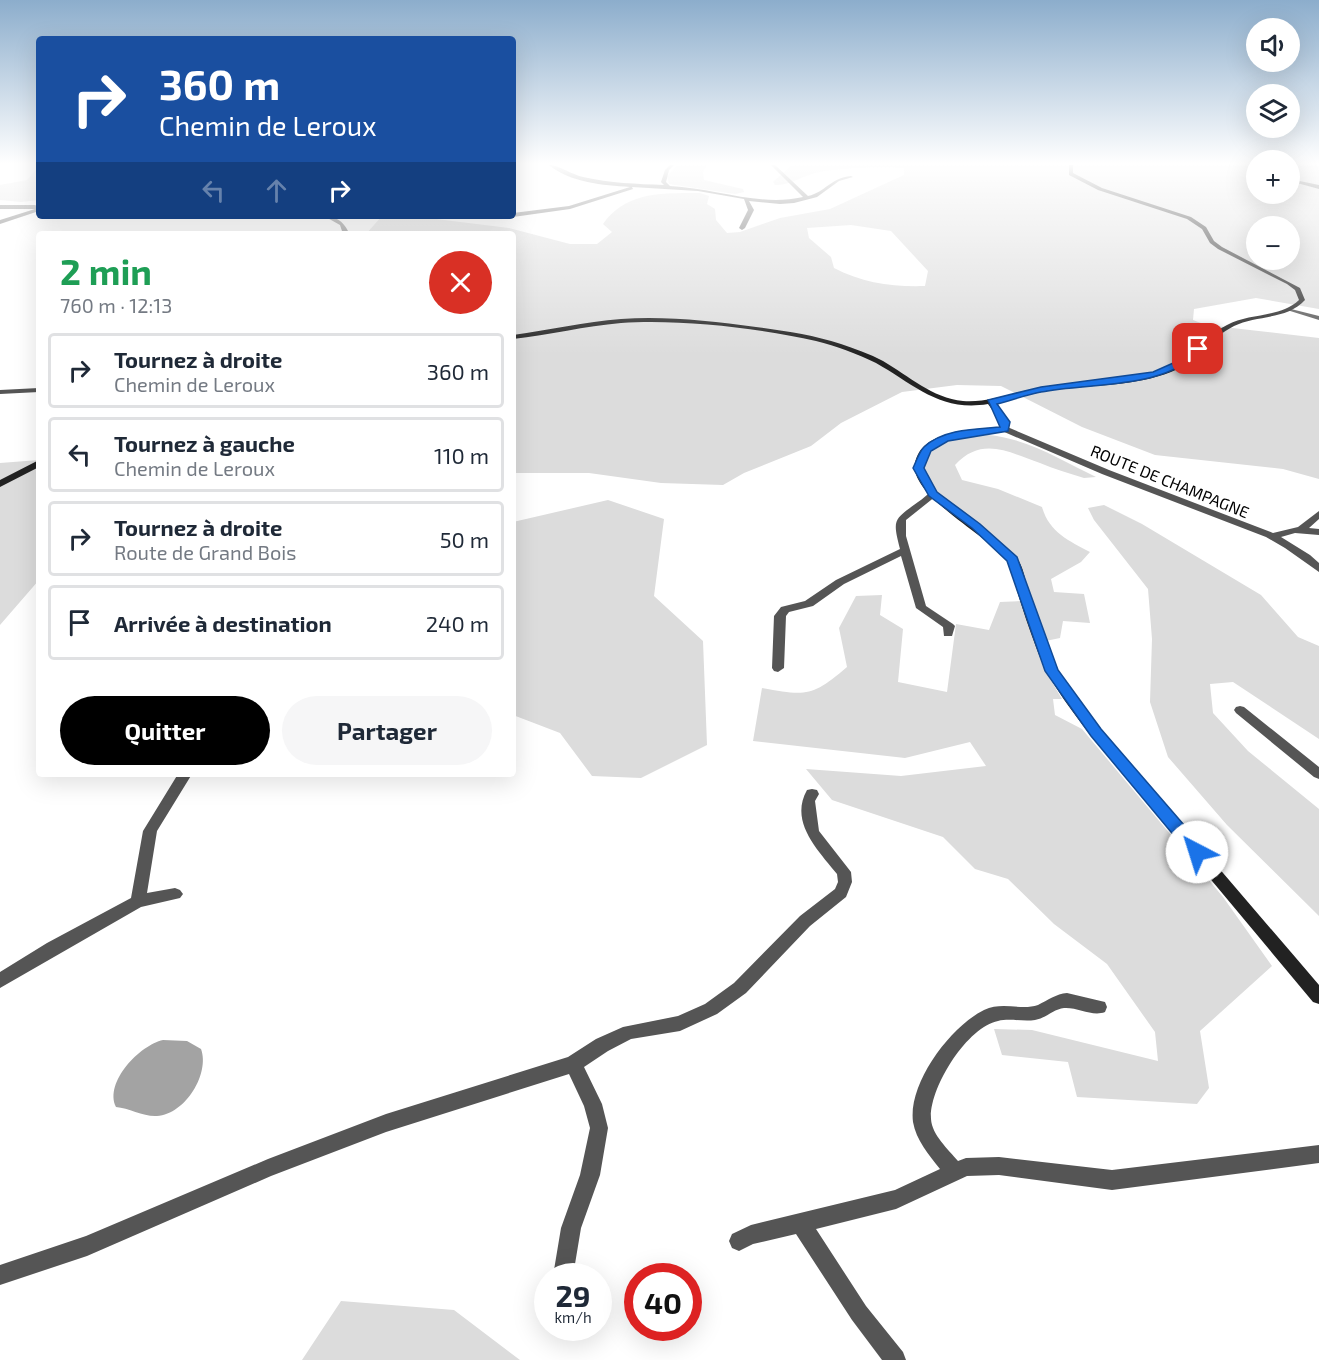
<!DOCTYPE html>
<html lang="fr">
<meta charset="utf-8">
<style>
:root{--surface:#fff;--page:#f6f6f7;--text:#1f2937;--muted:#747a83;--line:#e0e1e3;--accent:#000}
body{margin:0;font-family:"Exo 2",sans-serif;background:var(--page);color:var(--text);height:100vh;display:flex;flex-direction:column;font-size:22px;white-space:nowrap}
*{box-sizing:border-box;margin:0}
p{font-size:20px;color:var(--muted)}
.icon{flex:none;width:33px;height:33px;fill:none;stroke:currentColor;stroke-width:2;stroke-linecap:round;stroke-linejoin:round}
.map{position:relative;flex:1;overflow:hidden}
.sheet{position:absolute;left:36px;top:231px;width:480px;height:546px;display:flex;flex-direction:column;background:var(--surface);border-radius:6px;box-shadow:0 6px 24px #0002}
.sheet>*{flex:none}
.guide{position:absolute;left:36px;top:36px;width:480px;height:183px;border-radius:6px;box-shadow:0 6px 24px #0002;background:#1a4fa0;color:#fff;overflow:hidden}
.fabs{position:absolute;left:1246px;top:18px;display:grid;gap:12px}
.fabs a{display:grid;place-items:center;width:54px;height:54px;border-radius:50%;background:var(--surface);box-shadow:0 6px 24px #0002;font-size:30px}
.speed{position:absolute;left:534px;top:1263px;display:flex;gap:12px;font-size:30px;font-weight:700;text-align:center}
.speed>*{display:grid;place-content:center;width:78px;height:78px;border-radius:50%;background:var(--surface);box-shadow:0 6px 24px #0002;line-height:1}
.speed small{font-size:15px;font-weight:400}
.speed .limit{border:9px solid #d22;background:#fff;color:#111}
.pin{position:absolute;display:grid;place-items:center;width:51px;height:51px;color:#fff;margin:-26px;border-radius:12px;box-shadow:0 3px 9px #0006}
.me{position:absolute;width:66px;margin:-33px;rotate:320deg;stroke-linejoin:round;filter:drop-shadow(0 0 4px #0008)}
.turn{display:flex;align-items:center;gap:21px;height:126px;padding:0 24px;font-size:27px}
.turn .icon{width:78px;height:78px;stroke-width:2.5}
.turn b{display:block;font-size:42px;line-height:51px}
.lanes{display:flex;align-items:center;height:57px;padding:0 24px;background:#0003;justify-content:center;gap:30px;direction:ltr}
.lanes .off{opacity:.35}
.round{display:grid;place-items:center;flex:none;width:63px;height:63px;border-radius:32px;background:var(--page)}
.headline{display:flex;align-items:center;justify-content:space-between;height:102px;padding:0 24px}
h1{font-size:36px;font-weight:700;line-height:45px;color:#1e9e55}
.cta{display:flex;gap:12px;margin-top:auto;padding:12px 24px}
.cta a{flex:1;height:69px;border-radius:36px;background:var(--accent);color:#fff;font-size:24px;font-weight:700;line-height:69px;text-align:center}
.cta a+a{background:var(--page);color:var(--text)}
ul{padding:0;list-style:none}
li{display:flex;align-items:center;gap:18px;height:75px;margin:0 12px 9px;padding:0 12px;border:3px solid var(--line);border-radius:6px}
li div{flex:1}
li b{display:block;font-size:22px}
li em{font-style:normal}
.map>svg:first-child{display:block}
</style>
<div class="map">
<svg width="1319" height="1360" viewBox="0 0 1319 1360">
<rect width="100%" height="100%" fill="#fff"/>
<!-- green -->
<path fill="#dcdcdc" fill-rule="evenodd" d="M678 165H707L703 172 704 180 743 189 744 192 735 194 669 184 667 176Z
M792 165H1257V194H1290V165H1319V309L1256 298 1194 309 1193 320 1206 325 1319 338V479L1283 469 1155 455 1082 427 1001 386 957 385 902 392 841 423 811 446 744 473 723 485 661 483 589 473H513V234H366L382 216H438L436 219 509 228 570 244H597L612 232 603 224C626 191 664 193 700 193L709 196 707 204 715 209 716 220 727 233 740 232 780 218 830 209 904 175V168C878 167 840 167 815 173 801 177 790 185 775 185L773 182ZM851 225 891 231 928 271 925 286C892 287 863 283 834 268L831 257 809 238 807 228ZM1257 226H1290V260H1257Z
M39 166V200L21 202 0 200V185L27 180Z
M988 435C1026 438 1063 461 1096 477L1084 478C1069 473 1054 469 1040 463 1008 452 982 436 955 465L962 480 998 489 1042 507C1049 532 1069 541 1090 552L1081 562 1051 579 1054 592 1084 594 1090 623 1063 621 1060 638 1036 643 1043 667 1062 699H1053L1055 715 1082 729 1223 897 1272 966 1200 1031 1209 1088 1197 1104 1077 1097 1068 1062 1002 1055 994 1029 1032 1030 1158 1061 1155 1032 1107 964 1054 924 1008 879 975 869 943 837 832 800 806 769 901 776 986 766 970 742 905 758 753 741 762 688C806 696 812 697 847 667L839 628 856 596 882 595 880 615 903 629 898 682 947 692 956 624 989 630 1000 602 1021 601 1028 587C1023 574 1019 561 1009 551 988 529 936 503 925 478 922 470 926 463 929 456 938 438 970 436 988 435Z
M39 460V580L0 625V463Z
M608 500 664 519 654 596 703 641 707 745 641 778 592 776 560 733 513 715V522Z
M1104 505 1142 524 1261 595 1298 637 1319 646V739L1233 682 1210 684 1213 713 1248 751 1319 809V916L1227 825 1168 757 1150 702 1152 639 1148 589 1094 520 1088 508Z
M341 1301 454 1310 520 1360H302Z"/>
<!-- water -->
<path fill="#a3a3a3" d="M163 1040 187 1041 201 1049C210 1073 186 1114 157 1116 144 1117 129 1108 116 1107 104 1082 140 1045 163 1040Z"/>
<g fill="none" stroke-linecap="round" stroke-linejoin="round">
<!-- street -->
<path fill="#555" fill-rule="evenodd" d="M549 165C556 164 573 175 583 177 610 183 637 184 664 185L661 182 665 170 670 165H674L669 170 666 182 670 186C715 188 759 207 803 197L771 165H775L808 196C826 192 830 178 851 176L853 177 839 181 817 197 794 203 780 204 749 201 754 210 745 228 742 230 739 228 748 210 744 199 698 191 632 187 633 189 570 209 513 217 511 216 513 213 569 206 630 187C603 185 571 183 549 165Z
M0 205H35L39 207V211L0 224V220L35 209H0Z
M324 216C335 216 343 221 348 231L346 234H340L342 231 340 225Z
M446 216H469L448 219Z
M1287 308 1319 316V320L1287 310Z
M39 388V392L0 394V390Z
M1005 426 1109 470 1273 533 1298 527 1319 511V519L1309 528 1319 529V535L1295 533 1281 537 1310 555 1319 563V572L1285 548 1266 537 1102 474 1002 431V427Z
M933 491 938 494 936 496 906 520V536L926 606 953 624 955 626 952 636H944L943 627 916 608 901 556 844 584 813 606 789 612 786 616 784 668 778 672 774 671 772 668 774 616 781 607 805 601 836 580 900 549C892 518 894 520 918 502 923 499 927 494 933 491Z
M1240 706 1244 707 1319 767V779L1314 777 1236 713 1234 710 1236 707Z
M178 774H192L157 831 147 893 175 888 180 890 183 894 180 898 141 907 0 988V972L47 943 131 898 143 831Z
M812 789 817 790 819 794 815 801 819 831 851 872 852 882 846 897 810 926 746 993 717 1014 680 1031 631 1039 608 1051 584 1067 602 1104 608 1128 600 1175 581 1228 573 1276H553L561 1228 580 1175 590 1128 584 1106 569 1074 386 1132 271 1176 87 1256 0 1285V1265L86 1236 268 1159 386 1114 568 1057 596 1039 623 1027 678 1016 705 1004 734 983 800 916 835 889 838 882 837 874C818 850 789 822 807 790Z
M1067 993 1105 1002 1107 1007 1105 1012C1092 1017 1078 1007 1064 1008 1054 1009 1046 1018 1035 1020 1023 1022 1010 1018 998 1021 967 1027 929 1088 931 1119 932 1135 948 1149 958 1161L966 1158 999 1157 1112 1170 1319 1145V1163L1112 1190 999 1175 967 1176 896 1209 816 1229 866 1306 903 1352 906 1360H882L852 1320 796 1234 753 1244 739 1251 732 1248 729 1241 732 1234 751 1225 895 1190 940 1169C929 1155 916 1140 913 1122 908 1083 950 1027 984 1010 1003 1001 1021 1011 1038 1005 1048 1000 1056 994 1067 993Z"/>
<!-- secondary -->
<path fill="#222" fill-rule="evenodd" d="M1069 165H1073V173L1102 188 1191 217 1206 227 1214 241 1222 247 1300 288 1305 300C1287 320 1256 315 1234 326 1210 338 1196 362 1171 372 1135 386 1096 385 1058 389 1037 392 1017 398 996 403L1009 422 1008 431C985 436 923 433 924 467 924 496 997 534 1016 557 1024 567 1025 580 1028 591 1037 622 1048 656 1065 684 1091 724 1126 759 1157 796 1211 859 1265 922 1319 985V1004L1313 1002 1091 736C1070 708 1048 681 1036 647 1029 629 1023 610 1017 591 1015 581 1014 569 1008 561 990 537 910 496 915 464 921 428 974 432 1001 427V422L988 404C940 412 915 385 876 363 858 354 836 346 816 341 759 328 680 319 621 323 585 326 549 335 513 339V335C549 330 585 322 621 319 666 316 711 321 756 327 785 331 813 335 841 344 855 349 870 354 883 361 909 376 932 398 963 401 991 403 1017 391 1043 387 1084 380 1129 384 1168 367 1191 358 1205 336 1227 325 1249 313 1280 318 1299 300L1295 290 1287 284 1218 249 1210 243 1202 229 1187 219 1098 190 1069 175Z
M1290 179 1319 185V189L1290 181Z
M39 460V467L0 487V480Z"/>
</g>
<!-- sky -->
<linearGradient id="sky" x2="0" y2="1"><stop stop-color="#8cadcc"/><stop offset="0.46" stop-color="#fff"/><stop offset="1" stop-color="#fff" stop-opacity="0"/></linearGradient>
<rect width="1319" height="355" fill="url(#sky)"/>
<!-- route -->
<path fill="#1a73e8" stroke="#114b97" stroke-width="1.5" d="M1198 346 1202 349C1166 390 1092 382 1041 392 1026 395 1012 400 997 404L1010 422 1008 431 948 441 931 451 924 468 937 492 980 524 1017 557 1058 670 1101 729 1203 847 1205 852 1203 856H1191L1091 736 1045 671 1007 561 972 528 929 496 913 468C916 462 919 452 924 447 943 429 975 429 1000 427L988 400 1041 387 1153 372 1180 360Z"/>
<g text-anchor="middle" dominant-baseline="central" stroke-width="4.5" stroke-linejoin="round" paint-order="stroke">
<!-- far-street labels -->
<g font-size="16" fill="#000" stroke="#fff">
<text transform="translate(1170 481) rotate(22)">ROUTE DE CHAMPAGNE</text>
</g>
</g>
</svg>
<div class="fabs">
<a><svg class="icon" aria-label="sound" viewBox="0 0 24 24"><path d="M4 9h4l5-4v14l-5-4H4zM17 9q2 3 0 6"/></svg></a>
<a><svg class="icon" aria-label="layers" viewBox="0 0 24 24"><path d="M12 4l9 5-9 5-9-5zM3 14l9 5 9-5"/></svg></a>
<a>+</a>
<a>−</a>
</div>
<div class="speed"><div>29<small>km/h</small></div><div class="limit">40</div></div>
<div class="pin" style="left:1198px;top:349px;background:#d93025"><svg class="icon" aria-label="arrive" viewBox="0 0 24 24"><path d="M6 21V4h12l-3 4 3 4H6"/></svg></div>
<svg class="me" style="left:1197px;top:852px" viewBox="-20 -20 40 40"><circle r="19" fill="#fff"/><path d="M0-13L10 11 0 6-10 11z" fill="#1a73e8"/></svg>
<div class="guide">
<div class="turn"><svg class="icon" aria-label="right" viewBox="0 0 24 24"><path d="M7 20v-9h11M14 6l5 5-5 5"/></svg><div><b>360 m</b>Chemin de Leroux</div></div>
<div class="lanes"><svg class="icon off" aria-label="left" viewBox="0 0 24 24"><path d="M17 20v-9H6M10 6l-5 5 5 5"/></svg><svg class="icon off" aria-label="ahead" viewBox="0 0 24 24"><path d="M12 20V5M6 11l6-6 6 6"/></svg><svg class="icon" aria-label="right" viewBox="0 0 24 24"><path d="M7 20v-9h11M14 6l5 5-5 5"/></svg></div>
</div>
<section class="sheet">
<div class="headline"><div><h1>2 min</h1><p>760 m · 12:13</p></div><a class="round" style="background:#d93025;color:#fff"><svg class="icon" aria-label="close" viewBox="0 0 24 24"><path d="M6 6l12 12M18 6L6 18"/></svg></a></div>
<ul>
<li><svg class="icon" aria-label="right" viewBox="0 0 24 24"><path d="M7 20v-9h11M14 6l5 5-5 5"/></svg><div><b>Tournez à droite</b><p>Chemin de Leroux</p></div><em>360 m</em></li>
<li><svg class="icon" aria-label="left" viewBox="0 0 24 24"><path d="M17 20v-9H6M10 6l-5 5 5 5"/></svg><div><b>Tournez à gauche</b><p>Chemin de Leroux</p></div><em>110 m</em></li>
<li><svg class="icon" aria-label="right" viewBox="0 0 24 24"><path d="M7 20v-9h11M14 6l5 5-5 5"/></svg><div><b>Tournez à droite</b><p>Route de Grand Bois</p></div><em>50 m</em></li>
<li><svg class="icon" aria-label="arrive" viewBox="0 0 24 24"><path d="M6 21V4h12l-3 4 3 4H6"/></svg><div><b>Arrivée à destination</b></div><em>240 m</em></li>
</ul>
<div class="cta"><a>Quitter</a><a>Partager</a></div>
</section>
</div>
